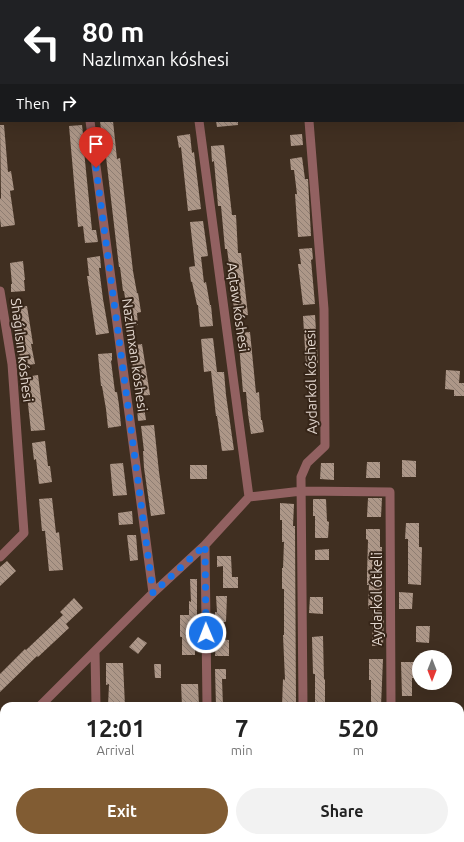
<!DOCTYPE html>
<meta charset="utf-8">
<style>
:root{--surface:#fff;--page:#f2f2f2;--text:#222;--muted:#767676;--accent:#815c33}
body{margin:0;font-family:Ubuntu,sans-serif;background:var(--page);color:var(--text);height:100vh;display:flex;flex-direction:column;font-size:15px;white-space:nowrap}
*{box-sizing:border-box;margin:0}
p{font-size:13px;color:var(--muted)}
.icon{flex:none;width:22px;height:22px;fill:none;stroke:currentColor;stroke-width:2;stroke-linecap:round;stroke-linejoin:round}
.map{position:relative;flex:1;overflow:hidden}
.sheet{position:absolute;left:0px;top:702px;width:464px;height:140px;display:flex;flex-direction:column;background:var(--surface);border-radius:12px 12px 0 0;box-shadow:0 4px 16px #0002}
.sheet>*{flex:none}
.guide{position:absolute;left:0px;top:0px;width:464px;height:122px;box-shadow:0 4px 16px #0002;background:#202124;color:#fff;overflow:hidden}
.needle{width:26px;rotate:180deg}
.tools{position:absolute;left:412px;top:650px;display:grid;gap:8px}
.tools a{display:grid;place-items:center;width:40px;height:40px;border-radius:50%;background:var(--surface);box-shadow:0 4px 16px #0002;font-size:20px}
.pin{position:absolute;display:grid;place-items:center;width:34px;height:34px;color:#fff;margin:-41px -17px;border-radius:50% 50% 50% 0;rotate:-45deg;box-shadow:0 0 4px #0007}
.pin .icon{rotate:45deg}
.me{position:absolute;width:44px;margin:-22px;rotate:359deg;stroke-linejoin:round;filter:drop-shadow(0 0 3px #0008)}
.turn{display:flex;align-items:center;gap:14px;height:84px;padding:0 16px;font-size:18px}
.turn .icon{width:52px;height:52px;stroke-width:2.5}
.turn b{display:block;font-size:28px;line-height:34px}
.then{display:flex;align-items:center;height:38px;padding:0 16px;background:#0003;gap:8px;font-size:15px}
.eta{display:flex;justify-content:space-evenly;align-items:center;height:68px;text-align:center}
.eta b{font-size:24px;font-weight:600;line-height:28px}
.button{display:flex;gap:8px;margin-top:auto;padding:8px 16px}
.button a{flex:1;height:46px;border-radius:24px;background:var(--accent);color:#fff;font-size:16px;font-weight:600;line-height:46px;text-align:center}
.button a+a{background:var(--page);color:var(--text)}
.map>svg:first-child{display:block}
</style>
<div class="map">
<svg width="464" height="842" viewBox="0 0 464 842">
<defs>
<pattern id="building-back-hatch" width="6" height="6" patternUnits="userSpaceOnUse"><rect width="6" height="6" fill="#ad9788"/><path d="M-1 5l2 2M0 0l6 6M5-1l2 2" fill="none" stroke="#8e7d72"/></pattern>
</defs>
<rect width="100%" height="100%" fill="#402f21"/>
<!-- building -->
<path fill="url(#building-back-hatch)" d="M100 121H113L117 159 120 158 133 271 137 293H138L141 312 137 313 138 325 124 326V318H128L124 291H123L120 267H119L106 157H104Z
M216 121H238V125L217 127Z
M0 125H4L8 172 11 171 14 190 10 191 15 225 1 227 0 218V199L1 198Z
M82 125 85 151H84L92 230H96L98 242 85 243 83 226 78 227 69 126Z
M190 134 192 153 194 152 201 209 188 211 181 147 179 148 177 136Z
M302 134 303 145 291 146 290 135Z
M224 145 232 215H236L238 253H241L248 315 235 317 233 301H234L227 249H225L221 206H218L214 161 212 162 211 146Z
M302 157 305 179H308L311 236 298 237 295 194H297L294 170H291L290 159Z
M203 221 208 256 201 257 204 283 206 282 210 305H211L213 326 200 327 198 305H197L192 282H191L189 267 195 266 190 222Z
M312 248 313 259 311 260 315 304 303 305 298 264H301L299 249Z
M100 256 101 268H99L103 299 109 333 96 335 87 276H89L87 258Z
M23 261 25 280H24L25 291 11 292V284H12L10 263Z
M27 306 33 344H31L35 364 21 366 19 352H21L14 308Z
M315 315 318 363 306 364 303 316Z
M250 332 256 393 259 392 261 420H262L264 432 251 434 248 414 246 392H243L238 333Z
M213 338 217 372H224L226 395 234 450 222 451 217 416H216L211 371 204 372 201 339Z
M142 344 150 395 136 396 132 360 129 346Z
M112 353V360L111 361 115 392H117L119 405 121 426 108 428 106 409 102 386H101L98 354Z
M446 370 460 371 459 383H464V396H454V390L445 389Z
M38 375 45 430 31 431 25 377Z
M144 407 146 420 138 421 137 408Z
M154 425 159 472 165 514 151 516 144 468 143 451H144L141 426Z
M45 441 48 466H50L52 482 39 484 36 459 34 460 32 443Z
M402 460 416 461V477H402Z
M367 462H380V478H366Z
M123 463 127 495 113 496 110 464Z
M321 463H334V480L320 479Z
M190 465H207V479H190Z
M52 498 56 533 59 532 63 570 49 571 45 531H42L39 499Z
M368 498H382L381 517H367Z
M313 499H326L327 521 329 522 328 538H315V516H313Z
M280 503 294 504 293 526H295L296 706H282L283 679 285 680 283 635H284V589H282V568H283L284 542H282V520H280Z
M132 511 133 524 119 525 118 513Z
M406 523H419V547H422L421 585 408 584V539H405Z
M366 529H380V547H382L381 616H384L383 646H372L373 609H368L369 585H367V574L368 540 366 539Z
M127 535H136L138 560 130 561Z
M329 549V560H315V550Z
M217 556H231L232 577H238V588H223V566L217 567Z
M7 561 16 571 0 586V567Z
M190 579H197V637H195V655H182V637H180V615H189V601L191 602Z
M399 592 413 593 412 609H399Z
M216 596H227L226 622H215V612H217Z
M310 597H323V614L309 613Z
M74 598 83 608 66 624 69 628 38 657 37 656 0 692V674L25 649 26 650 63 615 60 612Z
M416 626H430L429 643 416 642Z
M323 636 324 680 325 679V706H315V674H313L312 637Z
M138 637 147 643 138 654 129 647Z
M216 639 229 640V656H215Z
M369 659H383L381 706H371V680H369Z
M401 662H414V678H412V696H402Z
M106 663H123L125 706H108L109 684 106 685Z
M154 664H161V678H155Z
M215 669H226V679H222L223 706H216Z
M181 684H198L199 706H182Z"/>
<g fill="none" stroke-linecap="round" stroke-linejoin="round">
<!-- minor -->
<path stroke="#926161" stroke-width="9" d="M73 0V1
M179 0V1
M298 0V1
M90 121 153 593
M199 121 249 497
M0 291 12 364 24 533 0 557
M205 545 207 706
M95 651 96 706
M40 706 153 593 205 545 249 497 302 491 390 492 391 706
M303 706 301 477 307 463 325 446 324 309 309 121
M0 746 4 742
M208 838V842
M305 838V842
M392 838V842
M76 842 80 838
M97 842V838"/>
</g>
<g fill="none" stroke-linecap="round" stroke-linejoin="round">
<!-- route -->
<path stroke="#1a73e8" stroke-width="7" stroke-dasharray="0 12.6" d="M96 168 153 593 205 545 206 633"/>
</g>
<g text-anchor="middle" dominant-baseline="central" stroke-width="4" stroke-linejoin="round" paint-order="stroke">
<!-- street labels -->
<g font-size="14" fill="#e3d7cf" stroke="#362518">
<text transform="translate(238 307) rotate(82)">Aqtaw kóshesi</text>
<text transform="translate(22 350) rotate(83)">Shaǵılsın kóshesi</text>
<text transform="translate(135 355) rotate(82)">Nazlımxan kóshesi</text>
<text transform="translate(311 382) rotate(-91)">Aydarkól kóshesi</text>
<text transform="translate(377 599) rotate(-90)">Aydarkól ótkeli</text>
</g>
</g>
</svg>
<div class="tools">
<a><svg class="needle" viewBox="-14 -14 28 28"><path d="M0-13l5 13h-10z" fill="#e53935"/><path d="M0 13l5-13h-10z" fill="#767676"/></svg></a>
</div>
<div class="pin" style="left:96px;top:168px;background:#d93025"><svg class="icon" aria-label="arrive" viewBox="0 0 24 24"><path d="M6 21V4h12l-3 4 3 4H6"/></svg></div>
<svg class="me" style="left:206px;top:633px" viewBox="-20 -20 40 40"><circle r="17" fill="#1a73e8" stroke="#fff" stroke-width="3"/><path d="M0-11L8 9 0 5-8 9z" fill="#fff"/></svg>
<div class="guide">
<div class="turn"><svg class="icon" aria-label="left" viewBox="0 0 24 24"><path d="M17 20v-9H6M10 6l-5 5 5 5"/></svg><div><b>80 m</b>Nazlımxan kóshesi</div></div>
<div class="then">Then<svg class="icon" aria-label="right" viewBox="0 0 24 24"><path d="M7 20v-9h11M14 6l5 5-5 5"/></svg></div>
</div>
<section class="sheet">
<div class="eta">
<div><b>12:01</b><p>Arrival</p></div>
<div><b>7</b><p>min</p></div>
<div><b>520</b><p>m</p></div>
</div>
<div class="button"><a>Exit</a><a>Share</a></div>
</section>
</div>
